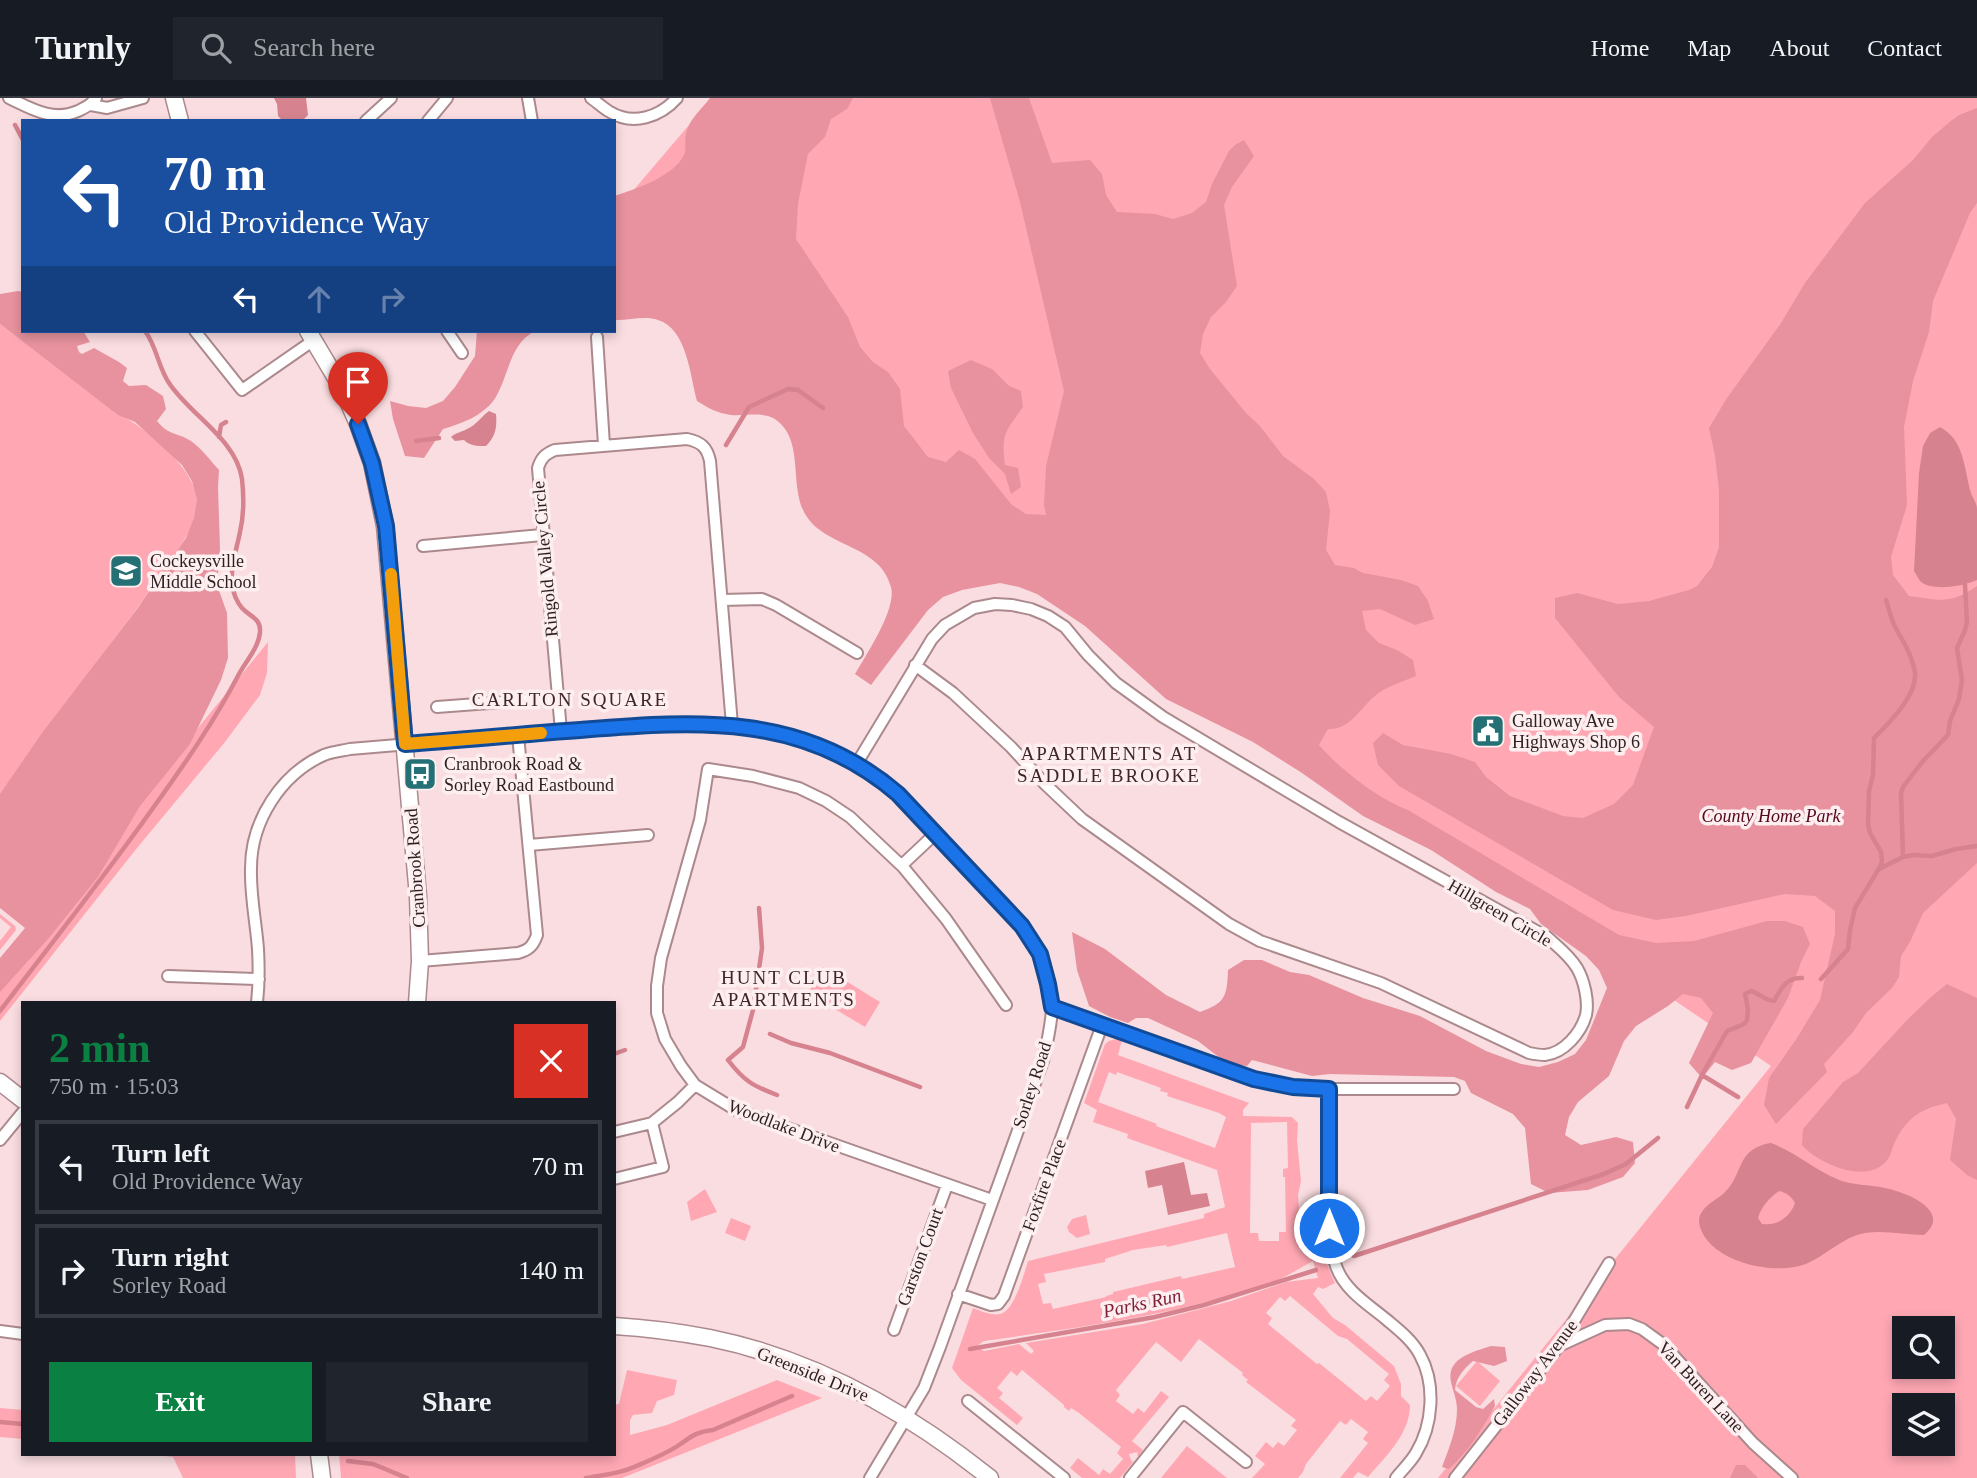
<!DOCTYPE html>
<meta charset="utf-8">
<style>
:root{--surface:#171b24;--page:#20242c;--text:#f1f3f6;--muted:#9ea1a6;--line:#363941;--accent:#0b8043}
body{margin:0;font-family:"Times New Roman",serif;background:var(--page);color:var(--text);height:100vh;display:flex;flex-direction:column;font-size:26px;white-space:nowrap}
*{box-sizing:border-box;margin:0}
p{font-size:23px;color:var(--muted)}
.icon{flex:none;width:38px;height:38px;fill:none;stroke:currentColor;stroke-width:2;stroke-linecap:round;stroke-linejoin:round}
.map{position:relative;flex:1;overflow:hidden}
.details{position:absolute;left:21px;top:903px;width:595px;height:455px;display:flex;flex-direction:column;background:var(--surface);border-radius:0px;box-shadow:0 4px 10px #0003}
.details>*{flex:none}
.guide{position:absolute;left:21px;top:21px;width:595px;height:214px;border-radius:0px;box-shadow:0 4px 10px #0003;background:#1a4fa0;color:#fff;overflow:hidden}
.tools{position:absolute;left:1892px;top:1218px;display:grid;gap:14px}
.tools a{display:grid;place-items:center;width:63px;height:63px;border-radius:0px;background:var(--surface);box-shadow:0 4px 10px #0003;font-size:35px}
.pin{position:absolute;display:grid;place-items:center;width:60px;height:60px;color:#fff;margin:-72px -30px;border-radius:50% 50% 50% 0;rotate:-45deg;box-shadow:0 0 7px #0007}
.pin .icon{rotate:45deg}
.me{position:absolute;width:77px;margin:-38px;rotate:0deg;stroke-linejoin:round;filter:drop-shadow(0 0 5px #0008)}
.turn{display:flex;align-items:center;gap:24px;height:147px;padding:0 28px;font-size:32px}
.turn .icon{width:91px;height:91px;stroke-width:2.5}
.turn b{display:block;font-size:49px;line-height:60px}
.lanes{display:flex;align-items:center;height:66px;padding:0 28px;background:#0003;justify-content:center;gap:35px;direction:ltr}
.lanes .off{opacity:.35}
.round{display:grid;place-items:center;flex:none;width:74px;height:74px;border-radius:0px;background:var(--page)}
.overview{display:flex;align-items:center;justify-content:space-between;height:119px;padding:0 28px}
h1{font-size:42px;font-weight:600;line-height:52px;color:var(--accent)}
.cta{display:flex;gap:14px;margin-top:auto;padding:14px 28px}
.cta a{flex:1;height:80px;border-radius:0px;background:var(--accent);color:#fff;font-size:28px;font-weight:600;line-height:80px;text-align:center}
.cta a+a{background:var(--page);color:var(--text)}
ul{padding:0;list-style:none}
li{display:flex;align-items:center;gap:21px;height:94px;margin:0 14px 10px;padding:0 14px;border:4px solid var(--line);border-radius:0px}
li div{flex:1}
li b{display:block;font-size:26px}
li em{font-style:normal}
header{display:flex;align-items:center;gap:42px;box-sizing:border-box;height:98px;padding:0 35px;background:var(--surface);border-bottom:2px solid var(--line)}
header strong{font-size:33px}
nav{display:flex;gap:38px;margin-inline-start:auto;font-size:24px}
.search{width:490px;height:63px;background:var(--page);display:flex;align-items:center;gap:18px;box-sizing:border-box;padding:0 24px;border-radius:0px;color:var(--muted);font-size:26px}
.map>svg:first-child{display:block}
</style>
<header>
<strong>Turnly</strong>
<div class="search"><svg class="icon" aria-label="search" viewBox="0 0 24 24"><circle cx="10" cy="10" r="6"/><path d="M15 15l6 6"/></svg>Search here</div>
<nav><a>Home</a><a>Map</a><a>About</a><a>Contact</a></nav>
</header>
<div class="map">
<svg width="1977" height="1380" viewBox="0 0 1977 1380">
<rect width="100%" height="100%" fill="#fadde0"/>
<!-- green -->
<path fill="#ffa8b4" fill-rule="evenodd" d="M712 0H1977V1380H1438L1771 968 1186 570 614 115ZM1904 1230H1942V1269H1904ZM1904 1307H1942V1346H1904Z
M0 226 118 316C144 328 198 372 197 404 196 431 176 454 162 475 139 509 113 542 89 575 60 615 32 657 0 696Z
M268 544 267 575 260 597 225 644 137 750 0 923V873Z
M0 816 15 828 16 832 0 852V843L11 829 0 820Z
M823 869 880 904 865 929 808 895Z
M1119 940 1122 942 1118 957 1249 1005 1243 1012V1018L1292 1019 1298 1025 1297 1042 1301 1083 1298 1097 1299 1111 1307 1120 1308 1151 1322 1147C1325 1161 1329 1173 1335 1185L1323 1191 1318 1189 1313 1196 1333 1220 1345 1227 1394 1268 1401 1286V1298L1410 1307C1410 1336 1386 1358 1368 1379L1358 1374 1353 1380H1340L1368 1345 1363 1341 1368 1334 1351 1321 1346 1327 1340 1323 1306 1366 1303 1374 1298 1380H1252L1265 1366 1255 1358 1266 1344 1273 1350 1278 1344 1284 1348 1297 1332 1291 1328 1296 1322 1246 1284 1248 1282 1242 1277 1243 1275 1199 1241 1181 1264 1156 1244 1116 1292 1120 1297 1116 1303 1133 1316 1138 1310 1144 1315 1161 1293 1169 1299 1132 1343 1143 1352 1138 1359 1137 1354 1129 1356 1131 1362 1133 1364 1120 1380H1082L1070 1370 1078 1360 1099 1377 1103 1371 1110 1376 1123 1361 1117 1355 1121 1349 1079 1315 1071 1310 1069 1313 1064 1309V1307L1022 1272 1017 1278 1011 1273 997 1290 1003 1295 999 1300 1023 1320 1017 1327 961 1282 952 1270 973 1210C981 1213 992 1218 1000 1216 1014 1214 1024 1176 1028 1163L1204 1120V1116L1225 1109 1217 1072 1127 1040 1128 1036 1093 1024 1097 1012 1084 1005 1105 946 1109 943ZM1109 974 1116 977 1117 974 1161 990 1160 993 1168 995 1167 998 1219 1015 1226 1019 1215 1050 1156 1028 1157 1026 1098 1004ZM1287 1024 1288 1070 1283 1071V1079H1285L1286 1134H1279V1143H1259L1258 1135H1250L1251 1025ZM1227 1135 1235 1169 1182 1181 1181 1178 1113 1194V1196L1106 1198V1199L1053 1211 1051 1205 1043 1206 1038 1186 1046 1184 1044 1176 1105 1164V1161L1133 1152 1166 1147 1167 1149ZM1313 1163 1318 1180 1286 1184 1231 1203 1143 1226 1026 1245 1034 1253 1031 1256 1019 1246 984 1253 977 1248 984 1243C1082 1229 1181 1217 1275 1183 1288 1178 1300 1170 1313 1163ZM1290 1198 1338 1238 1347 1241 1389 1276 1384 1282 1390 1288 1377 1303 1371 1298 1366 1303 1319 1265 1317 1266 1268 1226 1272 1220 1266 1215 1280 1199 1285 1203Z
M705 1091 717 1114 691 1123 687 1104Z
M1086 1117 1090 1136 1077 1140 1069 1134 1067 1129 1072 1121Z
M731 1120 751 1128 745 1143 725 1135Z
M1477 1263 1500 1283 1480 1308 1456 1288Z
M627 1272 677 1282 674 1297 657 1303 652 1315 633 1317 630 1322V1337L667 1327 777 1282 822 1300 622 1380H341L339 1356H614V1307L619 1306Z
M0 1310 23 1312V1341L0 1339Z
M1187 1348 1227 1380H1161Z
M149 1356H295L296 1380H183L173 1359Z"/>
<!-- forest -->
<path fill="#e7929e" d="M710 0H853L847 11 831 21 825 39 808 56 798 106 796 141 848 219 860 249 873 264 888 274 900 291 904 328 928 359 946 364 959 352 975 361 1011 406 1026 416 1046 417 1044 407 1046 368 1064 293 1020 104 990 0H1029L1052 65 1090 62 1102 76 1106 97 1117 114 1155 116 1173 121 1192 115 1206 104 1212 86 1229 53 1235 47 1244 42 1254 58 1232 89 1224 107 1237 188 1226 204 1211 219 1203 236 1200 255 1210 271 1246 315 1260 328 1283 358 1314 381 1326 394 1330 413 1326 452 1335 467 1354 470 1363 475 1401 482 1418 488 1428 503 1434 521 1415 527 1380 511 1362 513 1366 532 1379 545 1397 552 1413 562 1416 578C1404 583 1391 587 1380 594 1363 605 1351 633 1328 631L1319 647C1340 671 1378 701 1408 712L1619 837 1656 845 1694 843 1767 823H1785L1803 829 1810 846 1801 864 1788 900 1751 965 1732 972 1715 964 1702 980 1689 965 1713 915 1701 900 1683 896 1668 908 1636 928 1624 943 1609 978 1578 1004 1569 1019 1565 1037 1581 1047 1616 1039 1633 1044 1635 1065 1623 1079 1588 1092 1549 1095 1531 1086 1525 1030 1513 1016 1471 995 1465 983 1454 979 1330 976 1312 978 1252 962 1247 968 1238 967 1220 960 1198 943 1148 920H1136L1128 925 1110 919 1089 908 1077 872 1072 834 1105 851 1166 897 1200 914C1225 905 1227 899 1228 872L1244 862H1262L1290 874 1309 877 1363 900 1420 918 1486 953 1521 966 1539 969 1558 964 1575 956 1586 942 1607 890 1599 872 1586 858 1541 826 1530 811 1496 794 1431 752 1363 718 1302 675 1253 644 1166 601 1085 528 1037 496 1019 489 1000 485 962 492 943 499 928 512 871 587 855 576C866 557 897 511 891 489 880 447 828 450 807 419 787 390 807 340 773 320 763 314 744 318 731 317 717 315 708 310 697 303 690 277 687 231 658 222 644 217 628 223 614 222V98C636 91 673 79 684 57 687 51 684 43 686 36 689 21 701 12 710 0Z
M1977 10V105L1970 115 1933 203 1929 234 1913 283 1904 329 1907 407 1891 459 1893 477 1909 498C1939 502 1950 507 1977 488V765L1923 815 1910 844 1901 858 1899 879 1892 890 1866 915 1853 934 1824 966 1827 974 1776 1026 1764 1007 1769 980 1797 940 1820 902 1835 836V813L1815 798 1785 796 1686 818 1656 822 1613 812 1399 688 1378 667 1373 645 1383 635 1403 647 1451 656 1475 664 1486 679 1510 698 1563 718 1583 720 1614 706 1633 687 1654 629 1619 599 1555 520V500L1577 495 1618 506 1649 503 1689 492 1697 488 1712 469 1719 449V392L1715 358 1709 330 1727 300 1781 225 1805 185 1865 105 1913 62 1932 39 1951 23 1959 17Z
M18 193 23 194V233H83L90 244 77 248 79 254 82 256 94 250 119 264 127 270 123 283 129 288 146 287 163 298 166 311 157 323C169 338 177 334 191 343 202 351 210 362 219 372L218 389 220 451 217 487 227 515 228 560 221 582 190 646 140 708 98 779 48 841 0 894V860L25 830 0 810V696L42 635 137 511 186 440 194 420 197 402 192 383 182 367 135 324 118 317 0 226V196Z
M477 233H535C509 246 509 279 494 302 482 318 461 326 443 331L424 360 405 358 393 321 390 303 408 308 426 310 443 303 455 289 475 258Z
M971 262 992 271 1009 288 1021 293 1023 309C1005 334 1001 336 1005 367L1018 370 1021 389 1011 396 1005 376 989 360 973 335 951 290 948 273Z
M1947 886 1977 900V1082L1967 1077 1950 1062 1956 1021 1947 1005C1920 1011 1906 1020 1894 1046 1892 1050 1891 1057 1888 1061 1869 1088 1818 1066 1802 1047L1803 1031 1843 984 1858 975 1907 922 1931 899Z
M1491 1248 1505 1249 1507 1263 1494 1268 1473 1263C1464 1271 1456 1279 1455 1292L1476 1309 1483 1311 1494 1301 1495 1308C1483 1330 1468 1354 1449 1371L1442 1369C1449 1350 1457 1332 1457 1311 1457 1302 1453 1293 1451 1284 1446 1260 1473 1254 1491 1248Z
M1736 1367H1745L1758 1380H1730Z"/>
<!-- water -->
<path fill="#d6838f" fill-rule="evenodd" d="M274 0H306L308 17 302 23H283L278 18 277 6Z
M489 313 496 316C497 329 496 338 486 348 477 348 470 348 464 342L455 343 451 339C457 334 462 334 469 330 476 327 482 318 489 313Z
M1940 329C1965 342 1964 372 1971 395 1973 401 1977 405 1977 411 1977 434 1977 458 1977 482 1965 488 1931 494 1920 483 1918 480 1916 476 1914 473L1919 375 1923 348 1930 335Z
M1771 1045C1795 1054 1814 1071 1837 1081 1852 1088 1869 1086 1885 1090 1906 1094 1953 1113 1924 1137 1905 1137 1885 1132 1865 1135 1843 1139 1828 1156 1808 1165 1778 1179 1711 1165 1700 1129 1695 1113 1711 1105 1722 1097 1745 1078 1734 1051 1771 1045ZM1779 1093C1787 1095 1791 1098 1795 1105 1790 1119 1778 1128 1762 1126L1758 1120C1761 1109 1770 1099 1779 1093Z
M1184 1064 1191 1097 1207 1095 1210 1108 1168 1117 1162 1087 1148 1090 1145 1073Z"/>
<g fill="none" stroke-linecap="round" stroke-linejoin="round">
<!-- stream -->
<path stroke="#d6838f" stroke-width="4.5" d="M15 27 23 42
M219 339 221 327 226 324
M416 343 439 340
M726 347 749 309 788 291 798 292 823 310
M1903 759 1901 695 1903 689 1923 663 1948 637 1950 623 1959 601 1962 582 1957 550 1965 532 1967 524 1965 487
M1879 771 1903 759 1913 757 1932 758 1956 751 1977 748
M759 810 762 850 753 912 743 949 728 962C744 983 753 988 777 997
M1821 881 1848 851 1850 832 1855 810 1881 767 1882 762 1881 754 1870 735 1868 726 1869 693 1873 677 1874 640C1889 625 1917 598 1915 575 1913 559 1903 543 1895 529 1891 521 1889 511 1886 502
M0 913C51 846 104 779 153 710 184 667 214 624 239 576 246 563 259 549 260 534 261 520 250 519 242 510 237 504 233 494 232 486 230 469 237 450 240 434 244 417 244 399 242 381 236 341 190 317 169 285 158 269 157 249 145 233
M770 936 791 945 830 955 920 989
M614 956 625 952
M1702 977 1738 999
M1687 1009 1702 977 1727 933 1744 926 1747 922 1748 911 1745 896 1751 893C1759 895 1765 903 1774 903 1781 891 1786 879 1802 880
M1354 1158 1604 1076 1626 1066 1658 1040
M970 1251 1155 1219 1204 1207 1316 1172
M0 1324 23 1326
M348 1363 373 1366 407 1380
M586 1380C602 1377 619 1376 634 1369 648 1363 666 1356 679 1347 692 1338 696 1334 713 1332L792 1298"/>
<defs>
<path id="street" d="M9 0C32 11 53 24 78 13 86 9 91 7 96 0
M528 0 532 23
M591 0C597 4 603 10 610 14 633 28 660 19 677 0
M91 7 107 10 143 0
M366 23 391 0
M428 23 447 0
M195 233 242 292 314 242
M447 233 462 255
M597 239 604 347
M423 448 542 437
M722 502 762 501 776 507 857 555
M437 609 557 600
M561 633 538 370C541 360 545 356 555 352L687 341C701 344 707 349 710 363L732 627
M857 665 932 541 945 527 974 510 995 506 1012 507 1031 511 1048 518 1065 529 1088 557 1116 585 1163 619 1339 724 1547 839C1558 849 1569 857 1577 870 1584 882 1589 903 1586 917 1581 935 1564 955 1545 957 1540 957 1534 956 1529 955L1381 885 1260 843 1229 826 1082 721 1045 686 1011 649 953 595 915 567
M529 747 648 737
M902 767 936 735
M420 863 518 855C529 852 533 848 537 837L518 637
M168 878 259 881
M257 905C259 887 259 869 258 851 256 824 250 797 251 770 251 723 281 676 324 657 332 654 341 653 350 651 410 646 470 641 529 636 640 626 755 609 856 665 900 689 941 740 975 777 1011 815 1053 854 1052 911 1051 928 1047 946 1043 963L940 1249 924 1290 870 1380
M1052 909 1254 981 1293 989 1329 991H1454
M1329 991C1329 1024 1329 1056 1329 1088 1329 1114 1327 1142 1336 1168 1344 1192 1369 1207 1387 1222 1399 1232 1413 1243 1420 1257 1436 1286 1433 1327 1416 1355 1411 1364 1402 1372 1396 1380
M614 1034 652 1025 678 1004 695 987
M0 1042 23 1014
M614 1081 663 1069 652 1025
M992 1102 736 1012 695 987 681 968 665 941 657 915V888L661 860 700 722 708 671 753 678 799 690 826 703 850 719 903 769 946 821 1006 907
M958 1196 991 1207 998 1206 1004 1198 1102 927
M894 1232 947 1087
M0 1233 23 1236
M1559 1248 1605 1227 1629 1226 1642 1231 1664 1247 1753 1345 1792 1380
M968 1303 1064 1380
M1130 1380 1183 1314 1246 1364
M1455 1380 1559 1248 1609 1165"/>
<path id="secondary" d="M174 0 180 23
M308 233 343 292 358 326 372 365 385 428 418 798 420 863 417 905
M0 984 23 1002
M614 1228C646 1230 678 1234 710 1240 814 1261 908 1314 990 1380
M319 1356 322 1380"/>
</defs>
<!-- street casing -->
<use href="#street" stroke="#ab898d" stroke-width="14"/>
<!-- secondary casing -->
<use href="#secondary" stroke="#ab898d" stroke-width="19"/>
<!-- street -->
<use href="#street" stroke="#fff" stroke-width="10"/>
<!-- secondary -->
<use href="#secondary" stroke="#fff" stroke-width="16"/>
</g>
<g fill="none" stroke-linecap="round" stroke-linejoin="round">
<defs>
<path id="route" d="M358 326 372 365 386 428 405 646C463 642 522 636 580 632 696 623 803 614 898 696L1022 828 1040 856 1048 886 1052 909 1254 981 1293 989 1329 991V1130"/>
</defs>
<!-- route casing -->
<use href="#route" stroke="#114b97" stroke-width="18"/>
<!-- route -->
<use href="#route" stroke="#1a73e8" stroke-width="12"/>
<!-- slow -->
<path stroke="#f59e0b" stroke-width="12" d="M391 476 405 646 541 635"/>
</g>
<!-- icons -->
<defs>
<symbol id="school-square" viewBox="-11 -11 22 22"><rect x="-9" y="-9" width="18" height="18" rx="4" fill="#257074" stroke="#fdeeef"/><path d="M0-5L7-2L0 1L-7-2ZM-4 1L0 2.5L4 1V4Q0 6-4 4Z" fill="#fff"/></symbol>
<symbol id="civic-square" viewBox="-11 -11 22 22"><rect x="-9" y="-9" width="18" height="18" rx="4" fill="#257074" stroke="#fdeeef"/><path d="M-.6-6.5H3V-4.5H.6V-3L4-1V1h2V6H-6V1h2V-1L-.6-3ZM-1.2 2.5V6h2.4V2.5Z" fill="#fff"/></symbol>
<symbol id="bus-square" viewBox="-11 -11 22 22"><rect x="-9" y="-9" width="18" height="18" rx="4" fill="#257074" stroke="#fdeeef"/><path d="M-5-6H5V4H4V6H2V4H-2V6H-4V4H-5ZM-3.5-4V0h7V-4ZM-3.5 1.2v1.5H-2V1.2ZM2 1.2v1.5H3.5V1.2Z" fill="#fff"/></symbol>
</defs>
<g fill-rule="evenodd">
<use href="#school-square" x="107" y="454" width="38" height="38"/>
<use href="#civic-square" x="1469" y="614" width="38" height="38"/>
<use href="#bus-square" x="401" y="657" width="38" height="38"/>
</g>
<g text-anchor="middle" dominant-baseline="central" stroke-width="7" stroke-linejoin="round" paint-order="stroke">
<!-- street labels -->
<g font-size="18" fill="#2c1f20" stroke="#fdeeef">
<text transform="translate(545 461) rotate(-95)">Ringold Valley Circle</text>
<text transform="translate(415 770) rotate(-94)">Cranbrook Road</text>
<text transform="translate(1500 815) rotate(30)">Hillgreen Circle</text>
<text transform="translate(1032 987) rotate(-72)">Sorley Road</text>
<text transform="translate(784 1028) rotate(21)">Woodlake Drive</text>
<text transform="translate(1044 1087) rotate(-70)">Foxfire Place</text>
<text transform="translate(920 1159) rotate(-70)">Garston Court</text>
<text transform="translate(1535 1275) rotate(-53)">Galloway Avenue</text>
<text transform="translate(813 1276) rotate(22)">Greenside Drive</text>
<text transform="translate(1701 1289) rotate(47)">Van Buren Lane</text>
</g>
<!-- poi labels -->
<g font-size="18" fill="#2c1f20" stroke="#fdeeef" text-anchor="start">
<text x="150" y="463">Cockeysville<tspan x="150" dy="21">Middle School</tspan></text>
<text x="1512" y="623">Galloway Ave<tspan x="1512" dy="21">Highways Shop 6</tspan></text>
<text x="444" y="666">Cranbrook Road &amp;<tspan x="444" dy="21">Sorley Road Eastbound</tspan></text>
</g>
<!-- park labels -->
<g font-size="18" font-style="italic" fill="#53071e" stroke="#fdeeef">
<text x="1771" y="718">County Home Park</text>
</g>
<!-- neighbourhood labels -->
<g font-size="19" letter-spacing="2" fill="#3f2428" stroke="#fdeeef">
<text x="570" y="601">CARLTON SQUARE</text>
<text x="1109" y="655">APARTMENTS AT<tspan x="1109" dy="22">SADDLE BROOKE</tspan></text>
<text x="784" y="879">HUNT CLUB<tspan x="784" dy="22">APARTMENTS</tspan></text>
</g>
<!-- water labels -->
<g font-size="19" font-style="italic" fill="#801d37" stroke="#fdeeef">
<text transform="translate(1142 1205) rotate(-12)">Parks Run</text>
</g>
</g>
</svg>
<div class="tools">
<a><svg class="icon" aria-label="search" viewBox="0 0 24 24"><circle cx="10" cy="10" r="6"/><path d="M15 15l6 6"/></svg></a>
<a><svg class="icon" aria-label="layers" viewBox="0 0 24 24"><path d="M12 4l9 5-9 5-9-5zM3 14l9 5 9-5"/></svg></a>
</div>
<div class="pin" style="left:358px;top:326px;background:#d93025"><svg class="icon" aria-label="arrive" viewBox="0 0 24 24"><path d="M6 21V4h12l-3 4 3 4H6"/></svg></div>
<svg class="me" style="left:1329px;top:1130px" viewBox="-20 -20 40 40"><circle r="17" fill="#1a73e8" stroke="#fff" stroke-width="3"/><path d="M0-11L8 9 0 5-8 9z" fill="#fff"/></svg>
<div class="guide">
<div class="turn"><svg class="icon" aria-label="left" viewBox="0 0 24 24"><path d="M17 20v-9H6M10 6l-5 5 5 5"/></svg><div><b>70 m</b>Old Providence Way</div></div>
<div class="lanes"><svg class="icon" aria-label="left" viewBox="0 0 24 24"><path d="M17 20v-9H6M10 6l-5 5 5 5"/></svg><svg class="icon off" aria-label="ahead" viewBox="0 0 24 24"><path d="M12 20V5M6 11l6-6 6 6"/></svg><svg class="icon off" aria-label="right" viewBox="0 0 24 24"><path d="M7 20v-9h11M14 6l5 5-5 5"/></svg></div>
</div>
<section class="details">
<div class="overview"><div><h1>2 min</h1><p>750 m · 15:03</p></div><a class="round" style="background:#d93025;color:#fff"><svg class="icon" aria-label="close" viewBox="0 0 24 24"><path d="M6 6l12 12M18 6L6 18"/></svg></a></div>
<ul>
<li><svg class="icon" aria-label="left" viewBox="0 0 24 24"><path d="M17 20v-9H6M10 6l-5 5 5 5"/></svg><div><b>Turn left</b><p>Old Providence Way</p></div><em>70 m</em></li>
<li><svg class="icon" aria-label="right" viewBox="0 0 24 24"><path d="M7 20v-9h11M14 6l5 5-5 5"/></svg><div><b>Turn right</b><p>Sorley Road</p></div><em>140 m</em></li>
</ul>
<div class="cta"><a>Exit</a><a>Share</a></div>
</section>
</div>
